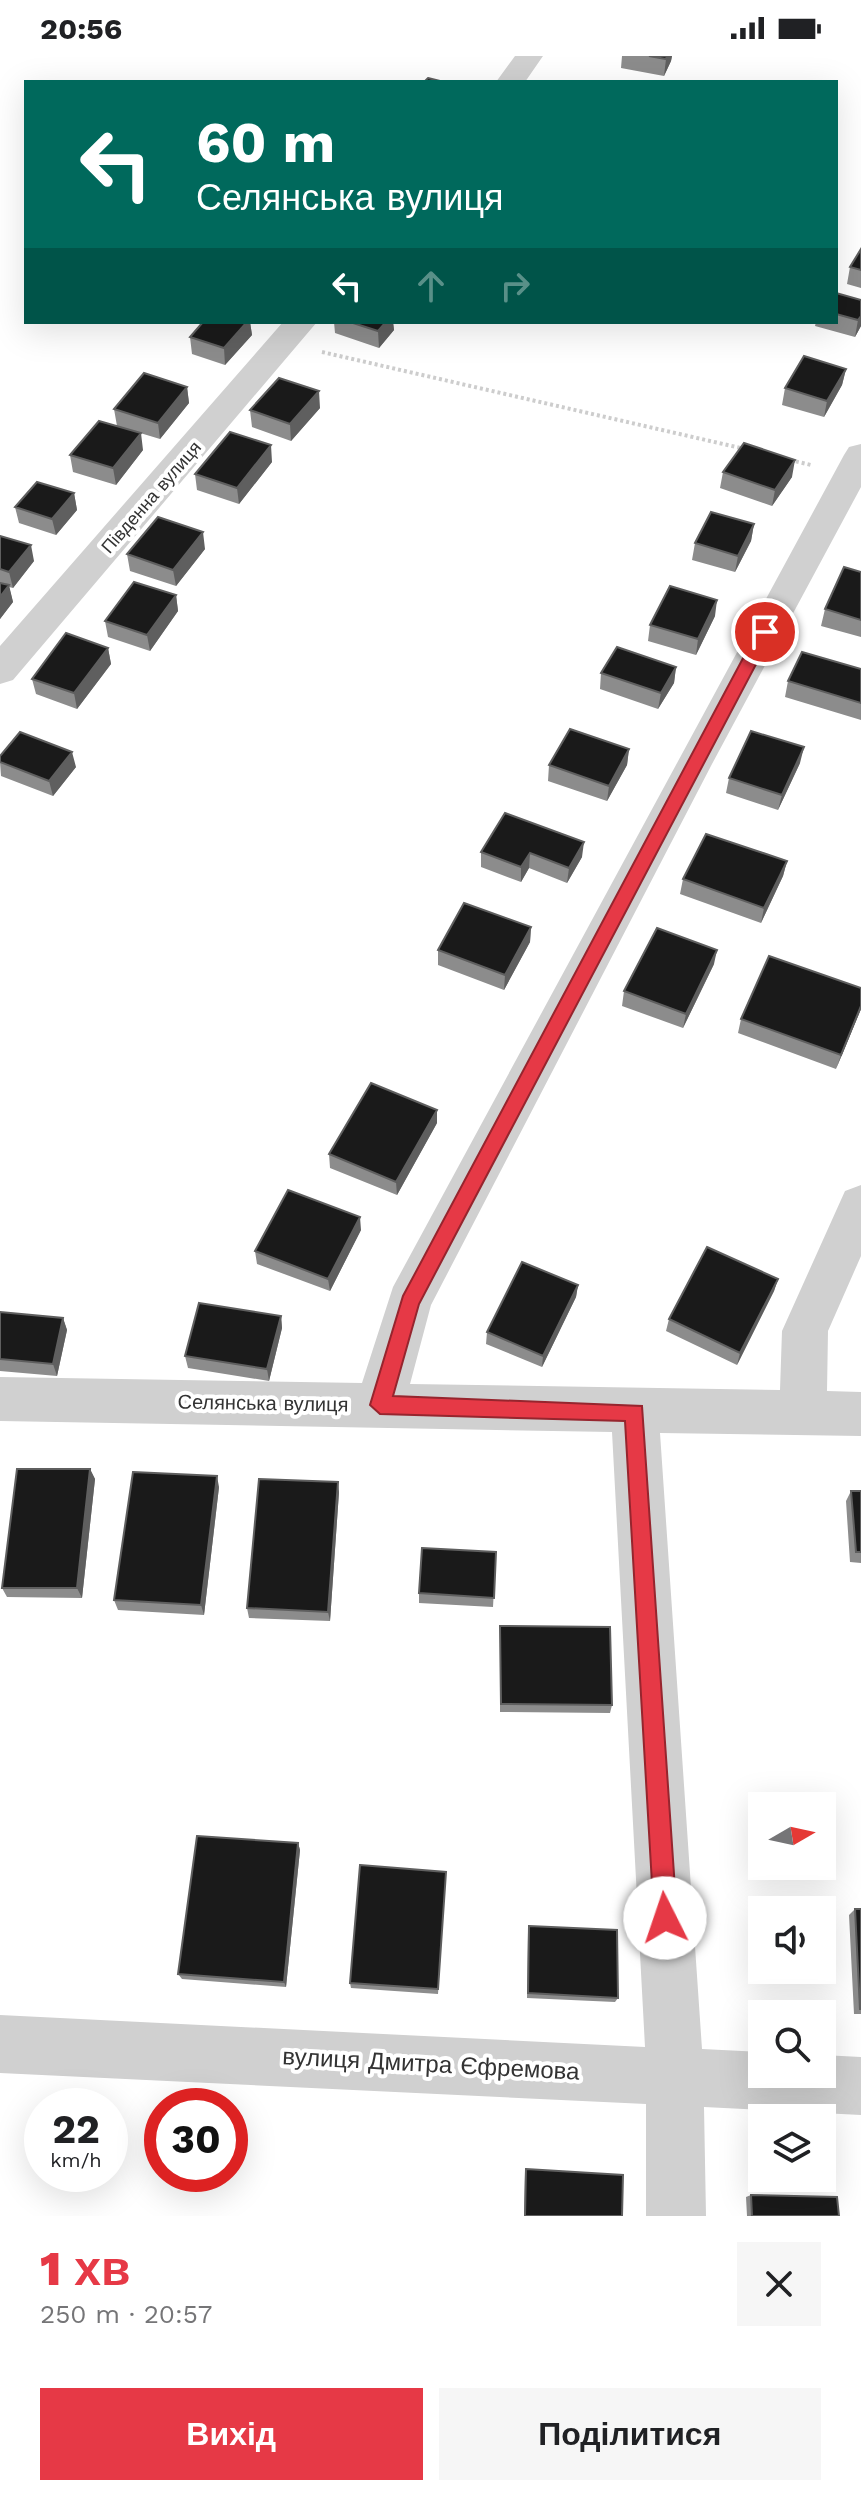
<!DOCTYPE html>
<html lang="uk">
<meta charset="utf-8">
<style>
:root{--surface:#fff;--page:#f6f6f6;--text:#202124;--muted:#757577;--accent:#e63946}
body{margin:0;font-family:"Work Sans",sans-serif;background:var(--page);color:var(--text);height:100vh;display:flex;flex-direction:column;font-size:30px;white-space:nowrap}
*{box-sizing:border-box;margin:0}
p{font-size:26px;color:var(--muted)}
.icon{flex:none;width:44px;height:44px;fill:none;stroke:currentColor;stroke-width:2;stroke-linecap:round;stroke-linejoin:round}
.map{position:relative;height:2160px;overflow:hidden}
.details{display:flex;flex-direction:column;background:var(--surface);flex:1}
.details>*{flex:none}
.hud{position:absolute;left:24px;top:24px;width:814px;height:244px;border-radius:0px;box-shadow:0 8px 32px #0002;background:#00695c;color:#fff;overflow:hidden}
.needle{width:52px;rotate:81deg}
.controls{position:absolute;left:748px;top:1736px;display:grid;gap:16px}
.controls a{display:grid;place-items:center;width:88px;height:88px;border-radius:0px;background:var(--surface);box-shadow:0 8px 32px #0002;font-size:40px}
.speed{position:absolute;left:24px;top:2032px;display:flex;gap:16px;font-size:40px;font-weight:700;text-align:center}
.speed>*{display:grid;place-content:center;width:104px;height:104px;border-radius:50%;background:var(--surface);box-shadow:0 8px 32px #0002;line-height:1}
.speed small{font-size:20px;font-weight:400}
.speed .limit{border:12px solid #d22;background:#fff;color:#111}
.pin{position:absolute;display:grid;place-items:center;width:68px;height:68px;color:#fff;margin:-34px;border:4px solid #fff;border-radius:50%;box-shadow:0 2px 8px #0007}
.me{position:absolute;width:88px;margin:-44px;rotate:356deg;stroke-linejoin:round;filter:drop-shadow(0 0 6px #0008)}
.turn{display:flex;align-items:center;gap:28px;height:168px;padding:0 40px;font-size:36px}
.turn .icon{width:104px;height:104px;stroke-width:2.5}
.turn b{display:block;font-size:56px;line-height:68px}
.lanes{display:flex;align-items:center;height:76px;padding:0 40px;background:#0003;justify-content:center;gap:40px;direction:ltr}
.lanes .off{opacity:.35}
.round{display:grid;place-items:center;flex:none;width:84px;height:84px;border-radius:0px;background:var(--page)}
.summary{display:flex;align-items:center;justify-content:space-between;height:136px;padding:0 40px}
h1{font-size:48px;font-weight:800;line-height:60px;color:var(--accent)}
.cta{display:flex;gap:16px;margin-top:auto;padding:16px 40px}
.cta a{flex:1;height:92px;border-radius:0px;background:var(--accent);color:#fff;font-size:32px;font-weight:800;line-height:92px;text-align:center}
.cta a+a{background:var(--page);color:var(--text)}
.status{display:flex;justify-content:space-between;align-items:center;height:56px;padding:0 40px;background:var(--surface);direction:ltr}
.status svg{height:22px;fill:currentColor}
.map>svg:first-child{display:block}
</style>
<div class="status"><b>20:56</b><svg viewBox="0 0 49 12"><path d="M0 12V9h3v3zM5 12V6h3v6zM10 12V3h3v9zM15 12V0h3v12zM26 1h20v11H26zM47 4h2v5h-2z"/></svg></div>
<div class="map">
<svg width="861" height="2160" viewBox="0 0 861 2160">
<rect width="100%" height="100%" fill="#fff"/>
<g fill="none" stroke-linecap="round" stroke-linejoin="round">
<!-- path -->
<path stroke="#cdcdcd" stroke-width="4" stroke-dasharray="3 3" stroke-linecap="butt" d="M322 296 745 393
M790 404 811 409"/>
<!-- minor -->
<path fill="#d0d0d0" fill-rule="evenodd" d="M515 0H543L525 26H496Z
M283 266H317L13 624 0 628V590Z
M861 388V431L712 708 431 1249 410 1328 780 1334 782 1275 845 1135 861 1129V1200L828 1275 827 1335 861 1336V1380L660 1377 702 1993 762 1996V2018H822V1999L861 2001V2059L704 2051 706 2160H646V2048L0 2017V1959L645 1991 612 1376 0 1365V1321L362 1327 393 1231 844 399 849 391Z"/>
</g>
<!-- wall -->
<path fill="#8c8c8c" d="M622 0H672L671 5 664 20 621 12Z
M861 193V232L847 228 850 211Z
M836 237 861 244V270L855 281 815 270 816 266H836Z
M203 266H250L252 279 225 309 192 298 190 281Z
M334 266H393L394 274 379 292 335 277Z
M846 313 842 329 824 361 782 349 785 332Z
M187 331 189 347 160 383 117 370 114 353Z
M320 352 291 385 252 371 250 354Z
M143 394 116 429 73 416 70 399Z
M272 406 239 448 197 434 195 418Z
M723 416 792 421 772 450 720 432Z
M74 437 77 454 56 479 19 467 15 451Z
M754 468 751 485 735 516 692 504 695 487Z
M0 480 34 505 13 532 9 531 13 546 0 563Z
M205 493 176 530 130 515 127 498Z
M861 516V581L821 570 825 553Z
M176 539 178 555 150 595 108 581 105 565Z
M715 560 696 599 648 585 650 569Z
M108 592 111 608 77 653 36 638 32 623Z
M676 611 674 627 658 653 600 633 601 617Z
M861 613V664L785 641 788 625Z
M629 693 627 709 607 745 548 725 549 709Z
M0 706 76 711 53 740 1 720Z
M800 707 778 754 726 737 729 722Z
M505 757 582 801 567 827 529 812 521 826 481 811V796Z
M787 805 783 820 761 867 680 838 683 823Z
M531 871 530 886 504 934 438 909V894Z
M714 908 683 972 622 950 624 935Z
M861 932V953L836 1013 738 977 741 963Z
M437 1067 397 1139 330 1112 329 1098Z
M361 1174 330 1235 257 1208 255 1195Z
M778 1223 774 1235 737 1309 666 1275 669 1263Z
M578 1229 576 1241 542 1311 486 1288 487 1276Z
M0 1256 63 1262 67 1274 57 1320 0 1315Z
M281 1260 282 1272 269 1325 188 1312 185 1300Z
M90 1413 95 1423 82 1542 7 1541 2 1532Z
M219 1431 204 1559 118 1554 114 1544Z
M851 1435H861V1507L850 1506 846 1445Z
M339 1436 330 1565 249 1562 247 1552Z
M496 1496 493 1551 419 1547V1537Z
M500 1570 612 1649 610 1657 500 1656Z
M298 1787 300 1794 286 1931 182 1923 178 1918Z
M446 1816 438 1938 351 1932 350 1927Z
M855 1853H861V1958H854L849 1859Z
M529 1870 618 1942 615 1946 527 1942 528 1876Z
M526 2113 622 2160H524L525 2115Z
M751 2139 839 2160H747L746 2141Z"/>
<!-- shaded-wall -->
<path fill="#5f5f5f" d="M667 0H672L671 5 664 20 666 3Z
M861 260V270L855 281 858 264Z
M247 266H250L252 279 225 309 224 292Z
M386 266H393L394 274 379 292 378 275Z
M846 313 842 329 824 361 827 345Z
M187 331 189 347 160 383 158 367Z
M319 335 320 352 291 385 290 368Z
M141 377 143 394 116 429 113 412Z
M271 389 272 406 239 448 237 432Z
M795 404 792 421 772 450 775 434Z
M74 437 77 454 56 479 52 463Z
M754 468 751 485 735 516 738 500Z
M203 476 205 493 176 530 173 514Z
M31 489 34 505 13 532 9 516Z
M9 529 13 546 0 563V541Z
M176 539 178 555 150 595 147 579Z
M717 544 715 560 696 599 698 583Z
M108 592 111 608 77 653 74 637Z
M676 611 674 627 658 653 661 637Z
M804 691 800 707 778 754 782 739Z
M629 693 627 709 607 745 609 730Z
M72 696 76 711 53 740 49 725Z
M584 786 582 801 567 827 569 812Z
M530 797 529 812 521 826V811Z
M787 805 783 820 761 867 764 852Z
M531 871 530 886 504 934 505 919Z
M717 894 714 908 683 972 686 958Z
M861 950V953L836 1013 841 999Z
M437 1054V1067L397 1139 396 1126Z
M360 1161 361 1174 330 1235 328 1223Z
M778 1223 774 1235 737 1309 740 1297Z
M578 1229 576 1241 542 1311 543 1300Z
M281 1260 282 1272 269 1325 267 1313Z
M63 1262 67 1274 57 1320 53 1308Z
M90 1413 95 1423 82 1542 77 1532Z
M217 1420 219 1431 204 1559 201 1549Z
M338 1426 339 1436 330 1565 328 1556Z
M298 1787 300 1794 286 1931 284 1926Z"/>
<!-- building -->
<path fill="#1a1a1a" stroke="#5f5f5f" stroke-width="2" d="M649 0H667L666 3Z
M428 22 444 26H424Z
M861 193V214L850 211Z
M836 237 861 244V260L858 264 836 258Z
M203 266H247L224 292 190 281Z
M350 266H386L378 275Z
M804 300 846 313 827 345 785 332Z
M144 317 187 331 158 367 114 353Z
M279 322 319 335 290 368 250 354Z
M99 365 141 377 113 412 70 399Z
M230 376 271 389 237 432 195 418Z
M744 387 795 404 775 434 723 416Z
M37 426 74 437 52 463 15 451Z
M711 456 754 468 738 500 695 487Z
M158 461 203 476 173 514 127 498Z
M0 480 31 489 9 516 0 513Z
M844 511 861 516V564L825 553Z
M134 526 176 539 147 579 105 565Z
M0 527 9 529 0 541Z
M670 530 717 544 698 583 650 569Z
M66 577 108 592 74 637 32 623Z
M617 591 676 611 661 637 601 617Z
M802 596 861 613V647L788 625Z
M570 673 629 693 609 730 549 709Z
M751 675 804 691 782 739 729 722Z
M20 676 72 696 49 725 0 706V700Z
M505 757 584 786 569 812 530 797 521 811 481 796Z
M706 778 787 805 764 852 683 823Z
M464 847 531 871 505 919 438 894Z
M657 872 717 894 686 958 624 935Z
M769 900 861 932V950L841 999 741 963Z
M371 1027 437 1054 396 1126 329 1098Z
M288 1134 360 1161 328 1223 255 1195Z
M707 1191 778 1223 740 1297 669 1263Z
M522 1206 578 1229 543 1300 487 1276Z
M199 1247 281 1260 267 1313 185 1300Z
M0 1256 63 1262 53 1308 0 1303Z
M17 1413H90L77 1532H2Z
M133 1416 217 1420 201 1549 114 1544Z
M259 1423 338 1426 328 1556 247 1552Z
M851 1435H861V1496H856Z
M422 1492 496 1496 494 1542 419 1537Z
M500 1570 610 1571 612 1649 501 1648Z
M197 1780 298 1787 284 1926 178 1918Z
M360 1809 446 1816 438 1933 350 1927Z
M855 1853H861V1953H860Z
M529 1870 617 1874 618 1942 528 1937Z
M526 2113 623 2119 622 2160H525Z
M751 2139 837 2141 839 2160H752Z"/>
<!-- route -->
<path fill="#e63946" stroke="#96252e" stroke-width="2" d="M765 571 773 576 419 1248 393 1340 642 1350 677 1862 673 1870 665 1873 657 1870 654 1862 625 1365 380 1358 370 1349 403 1240 757 576Z"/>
<g text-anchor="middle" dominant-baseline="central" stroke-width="8" stroke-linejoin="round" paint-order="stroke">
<!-- far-street labels -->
<g font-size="18" fill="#333" stroke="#fff">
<text transform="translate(151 441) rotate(-49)">Південна вулиця</text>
</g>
<!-- street labels -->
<g font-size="20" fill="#333" stroke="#fff">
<text transform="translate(263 1347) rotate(1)">Селянська вулиця</text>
</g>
<!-- near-street labels -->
<g font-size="24" fill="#333" stroke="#fff">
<text transform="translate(431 2008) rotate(3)">вулиця Дмитра Єфремова</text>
</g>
</g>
</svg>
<div class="controls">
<a><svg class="needle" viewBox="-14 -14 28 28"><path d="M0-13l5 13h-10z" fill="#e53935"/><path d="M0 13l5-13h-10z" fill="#757577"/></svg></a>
<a><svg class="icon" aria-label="sound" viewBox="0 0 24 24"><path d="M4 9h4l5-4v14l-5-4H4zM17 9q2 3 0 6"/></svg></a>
<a><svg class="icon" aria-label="search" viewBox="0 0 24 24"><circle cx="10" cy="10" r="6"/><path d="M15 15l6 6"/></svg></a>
<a><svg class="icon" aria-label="layers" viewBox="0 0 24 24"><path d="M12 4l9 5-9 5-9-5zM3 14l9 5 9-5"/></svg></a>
</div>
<div class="speed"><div>22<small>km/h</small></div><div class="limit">30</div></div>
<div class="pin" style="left:765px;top:576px;background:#d93025"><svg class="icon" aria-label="arrive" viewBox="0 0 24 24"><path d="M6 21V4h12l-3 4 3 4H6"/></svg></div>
<svg class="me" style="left:665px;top:1862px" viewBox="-20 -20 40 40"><circle r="19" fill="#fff"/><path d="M0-13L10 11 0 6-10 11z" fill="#e63946"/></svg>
<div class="hud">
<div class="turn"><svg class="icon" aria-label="left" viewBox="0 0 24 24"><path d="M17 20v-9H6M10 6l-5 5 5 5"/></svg><div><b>60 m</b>Селянська вулиця</div></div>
<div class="lanes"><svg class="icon" aria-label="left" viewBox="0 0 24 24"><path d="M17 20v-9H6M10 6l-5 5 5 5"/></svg><svg class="icon off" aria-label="ahead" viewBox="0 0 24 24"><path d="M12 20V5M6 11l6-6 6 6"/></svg><svg class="icon off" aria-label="right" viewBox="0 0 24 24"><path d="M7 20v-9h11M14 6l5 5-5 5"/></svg></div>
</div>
</div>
<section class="details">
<div class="summary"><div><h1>1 хв</h1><p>250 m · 20:57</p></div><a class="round"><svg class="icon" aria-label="close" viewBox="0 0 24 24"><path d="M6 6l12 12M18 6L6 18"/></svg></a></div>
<div class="cta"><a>Вихід</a><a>Поділитися</a></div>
</section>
